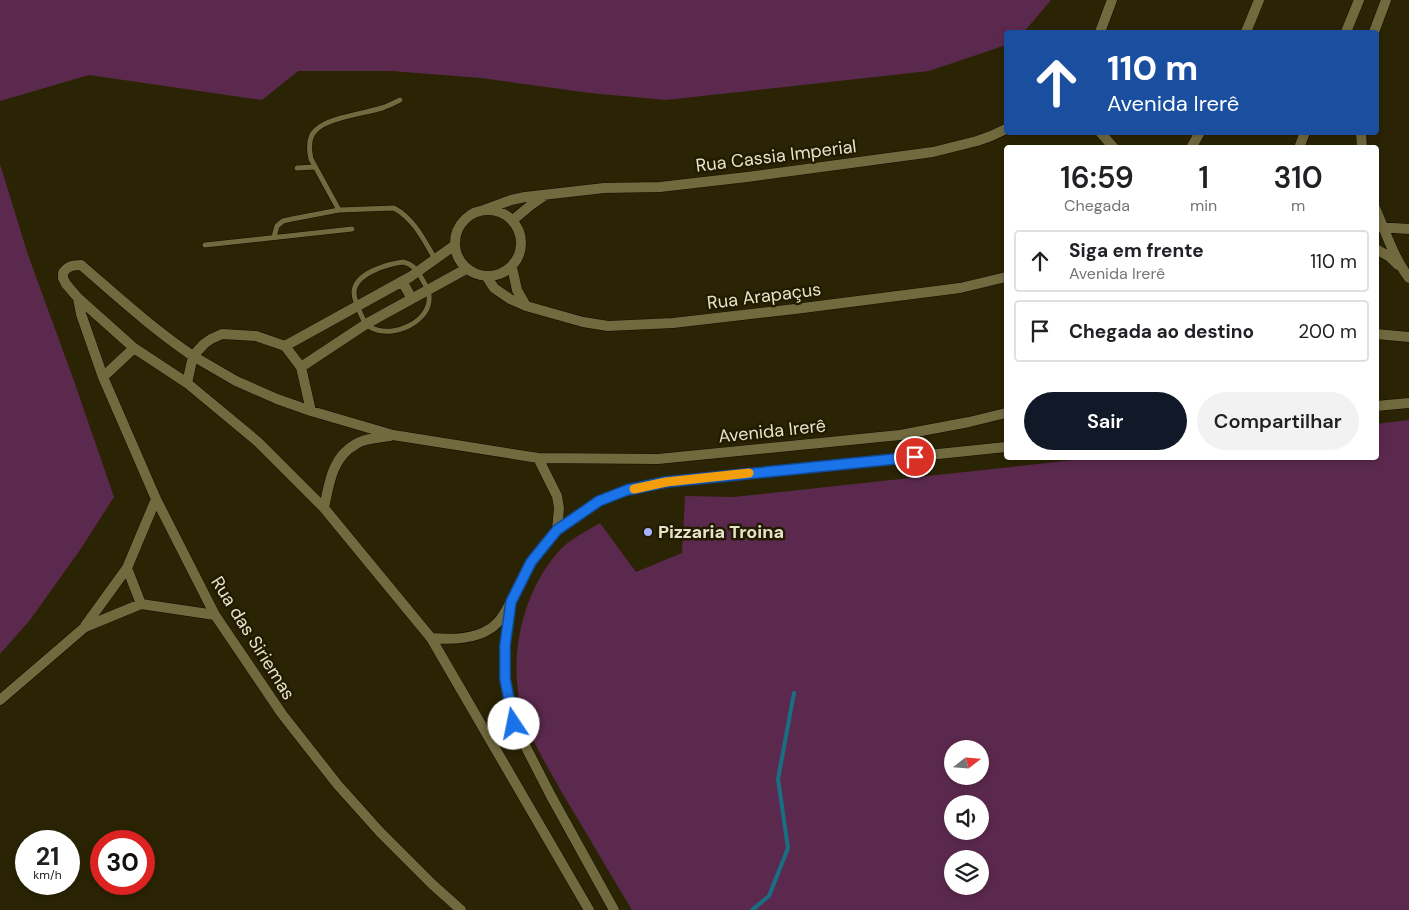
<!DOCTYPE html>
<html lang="pt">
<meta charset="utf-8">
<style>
:root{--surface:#fff;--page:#f2f2f2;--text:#202124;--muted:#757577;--line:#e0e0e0;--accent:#111827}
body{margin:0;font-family:"DM Sans",sans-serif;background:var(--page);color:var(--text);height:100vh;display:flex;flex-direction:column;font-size:19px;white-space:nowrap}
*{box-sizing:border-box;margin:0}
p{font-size:16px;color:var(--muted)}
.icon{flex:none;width:28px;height:28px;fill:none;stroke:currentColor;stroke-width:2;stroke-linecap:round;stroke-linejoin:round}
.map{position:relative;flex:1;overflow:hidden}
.details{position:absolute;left:1004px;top:145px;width:375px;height:315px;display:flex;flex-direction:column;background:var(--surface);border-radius:5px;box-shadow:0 2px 8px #0003}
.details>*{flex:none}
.guide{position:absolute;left:1004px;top:30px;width:375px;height:105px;border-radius:5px;box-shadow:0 2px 8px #0003;background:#1a4fa0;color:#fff;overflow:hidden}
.needle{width:32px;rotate:73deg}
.controls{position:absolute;left:944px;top:740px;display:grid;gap:10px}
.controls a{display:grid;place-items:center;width:45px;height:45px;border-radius:50%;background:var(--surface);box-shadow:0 2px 8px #0003;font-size:25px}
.speed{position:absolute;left:15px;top:830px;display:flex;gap:10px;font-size:25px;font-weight:700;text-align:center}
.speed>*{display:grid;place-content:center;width:65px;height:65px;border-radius:50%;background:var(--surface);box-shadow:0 2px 8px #0003;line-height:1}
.speed small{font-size:12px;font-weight:400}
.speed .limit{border:8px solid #d22;background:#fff;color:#111}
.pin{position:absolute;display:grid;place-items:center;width:42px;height:42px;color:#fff;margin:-21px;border:2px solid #fff;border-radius:50%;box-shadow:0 1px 5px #0007}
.me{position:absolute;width:55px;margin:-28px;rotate:349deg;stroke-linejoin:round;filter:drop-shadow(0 0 4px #0008)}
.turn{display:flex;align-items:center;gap:18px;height:105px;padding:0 20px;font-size:22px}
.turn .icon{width:65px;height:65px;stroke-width:2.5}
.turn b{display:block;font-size:35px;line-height:42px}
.eta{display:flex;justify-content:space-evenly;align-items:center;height:85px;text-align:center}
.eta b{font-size:30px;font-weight:600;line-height:35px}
.cta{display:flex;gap:10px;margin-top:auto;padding:10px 20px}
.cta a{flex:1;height:58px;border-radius:30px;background:var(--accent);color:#fff;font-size:20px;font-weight:600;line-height:58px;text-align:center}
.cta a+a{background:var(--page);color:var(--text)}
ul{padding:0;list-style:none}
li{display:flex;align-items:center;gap:15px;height:62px;margin:0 10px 8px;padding:0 10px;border:2px solid var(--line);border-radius:5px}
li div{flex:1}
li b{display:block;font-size:19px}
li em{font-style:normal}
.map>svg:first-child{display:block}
</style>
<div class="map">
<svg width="1409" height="910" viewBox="0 0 1409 910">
<rect width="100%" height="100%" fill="#2a2404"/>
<!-- green -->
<path fill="#5c294e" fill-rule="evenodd" d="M0 0H1051L1024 32H1006V45L929 71 666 100 590 93 481 78 391 71H298L262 100 89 75 0 101Z
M0 164 28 255 74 381 114 497 80 550 30 620 0 654Z
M1409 420V910H632C609 872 587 834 564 796 549 769 531 741 522 711 507 658 523 588 562 548 570 539 589 530 600 523L636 572 682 553 685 496 734 497 1093 458H1376V424ZM952 749H980V776H952ZM952 804H980V831H952ZM952 859H980V886H952Z"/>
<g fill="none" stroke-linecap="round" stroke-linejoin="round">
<!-- stream -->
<path stroke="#186f84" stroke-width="4" d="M752 910 769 896 788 848 778 779 794 693"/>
<defs>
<path id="lane" d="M297 168 314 167
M339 210 311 159C309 150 308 137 316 130 327 118 366 113 382 108 388 106 394 103 400 100
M274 237 277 226 283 221 292 219 339 210 394 208C414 219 424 240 435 259
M205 245 352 229
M403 262C413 264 418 270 422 279 425 284 429 290 429 296 432 321 393 339 372 328 368 326 366 325 364 321 360 312 354 302 354 292 355 273 388 264 403 262Z"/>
<path id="street" d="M1100 32 1112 0
M1246 32 1259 0
M1346 32 1359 0
M1374 32 1386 0
M1100 132 1114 148
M1361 132 1362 148
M1191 148 1200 132
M1299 148 1305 132
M455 243a33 33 0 1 1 66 0a33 33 0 1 1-66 0Z
M484 210 511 200 525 197 604 188 660 187 747 177 933 152 977 141 991 136 1006 129
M1376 210C1386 233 1394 258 1409 278
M513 220 531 205 544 196
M1378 227 1409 229
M1376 249 1390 257 1398 265
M512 267 517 290 526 306
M487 277 494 288 510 299 526 306 583 322 608 326 673 323 795 309 960 288 1006 277
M402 281 412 299
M78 298 81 314 103 377 156 499 215 615 282 714 337 784 380 832 432 884 461 910
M1376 334 1409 337
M285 346 410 277 455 245
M301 367 366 324 466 269
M103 377 134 348
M187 383 193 356 236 381 277 399 311 411 393 435 538 458 658 459 900 435 969 422 1006 413
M1376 406 1409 403
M311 411 301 367 285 346 256 336 222 334 211 339 204 344 193 356C153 329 118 297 81 265 73 265 67 266 63 273V278L66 284 78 298 134 348 187 383 258 442 324 508 431 638 589 910
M538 458 557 496 559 508 557 530
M324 508C329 484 332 457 356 444 365 438 379 438 390 436
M141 604 127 568 156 499
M85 626 127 568
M431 638C453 640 482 640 498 622 503 617 506 611 509 605
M0 700 85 627 141 604 215 615
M614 910 551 796 514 724 505 679V645L511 602 531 562 557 530 599 501 627 490 666 482 1006 447"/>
</defs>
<!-- lane casing -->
<use href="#lane" stroke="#110d00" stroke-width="6"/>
<!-- street casing -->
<use href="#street" stroke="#110d00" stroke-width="11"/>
<!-- lane -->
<use href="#lane" stroke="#726a3f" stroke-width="5"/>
<!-- street -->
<use href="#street" stroke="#726a3f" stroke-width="10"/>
</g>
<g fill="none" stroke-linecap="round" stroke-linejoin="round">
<defs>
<path id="route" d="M514 724 505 679V645L511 602 531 562 557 530 599 501 627 490 666 482 915 457"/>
</defs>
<!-- route casing -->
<use href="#route" stroke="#114b97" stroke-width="12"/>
<!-- route -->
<use href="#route" stroke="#1a73e8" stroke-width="9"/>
<!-- slow -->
<path stroke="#f59e0b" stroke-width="9" d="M634 489 666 482 749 473"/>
</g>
<!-- markers -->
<circle fill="#a8b0fc" stroke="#211b00" stroke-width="2" cx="648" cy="532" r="5"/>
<g text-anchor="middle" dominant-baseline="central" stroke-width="5" stroke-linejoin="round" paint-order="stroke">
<!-- street labels -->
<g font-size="18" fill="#e6e2cb" stroke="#211b00">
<text transform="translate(776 156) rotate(-7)">Rua Cassia Imperial</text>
<text transform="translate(764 296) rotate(-7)">Rua Arapaçus</text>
<text transform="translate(772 431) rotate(-6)">Avenida Irerê</text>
<text transform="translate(253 638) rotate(58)">Rua das Siriemas</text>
</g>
<!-- poi labels -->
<g font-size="18" font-weight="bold" fill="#e6e2cb" stroke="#211b00" text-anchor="start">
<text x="658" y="532">Pizzaria Troina</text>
</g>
</g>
</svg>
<div class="controls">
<a><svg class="needle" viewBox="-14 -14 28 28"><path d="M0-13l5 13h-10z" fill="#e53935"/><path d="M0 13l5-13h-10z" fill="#757577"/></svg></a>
<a><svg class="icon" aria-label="sound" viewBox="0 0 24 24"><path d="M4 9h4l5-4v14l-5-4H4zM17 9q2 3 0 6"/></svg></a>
<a><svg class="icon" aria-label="layers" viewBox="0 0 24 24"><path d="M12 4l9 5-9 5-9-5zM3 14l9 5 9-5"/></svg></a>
</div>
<div class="speed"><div>21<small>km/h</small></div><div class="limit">30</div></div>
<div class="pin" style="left:915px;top:457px;background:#d93025"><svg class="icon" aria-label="arrive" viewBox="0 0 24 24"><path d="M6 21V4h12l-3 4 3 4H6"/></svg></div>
<svg class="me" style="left:514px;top:724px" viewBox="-20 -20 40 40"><circle r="19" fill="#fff"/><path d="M0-13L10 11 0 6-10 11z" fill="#1a73e8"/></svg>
<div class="guide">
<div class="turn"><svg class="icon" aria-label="ahead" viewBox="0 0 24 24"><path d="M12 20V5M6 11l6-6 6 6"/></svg><div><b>110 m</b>Avenida Irerê</div></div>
</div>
<section class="details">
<div class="eta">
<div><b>16:59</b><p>Chegada</p></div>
<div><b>1</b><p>min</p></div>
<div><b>310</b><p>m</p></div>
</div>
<ul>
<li><svg class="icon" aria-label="ahead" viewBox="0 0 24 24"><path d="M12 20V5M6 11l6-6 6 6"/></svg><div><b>Siga em frente</b><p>Avenida Irerê</p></div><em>110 m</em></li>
<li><svg class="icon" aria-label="arrive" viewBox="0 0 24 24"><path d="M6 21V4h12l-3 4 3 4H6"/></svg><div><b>Chegada ao destino</b></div><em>200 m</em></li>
</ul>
<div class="cta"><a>Sair</a><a>Compartilhar</a></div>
</section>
</div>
